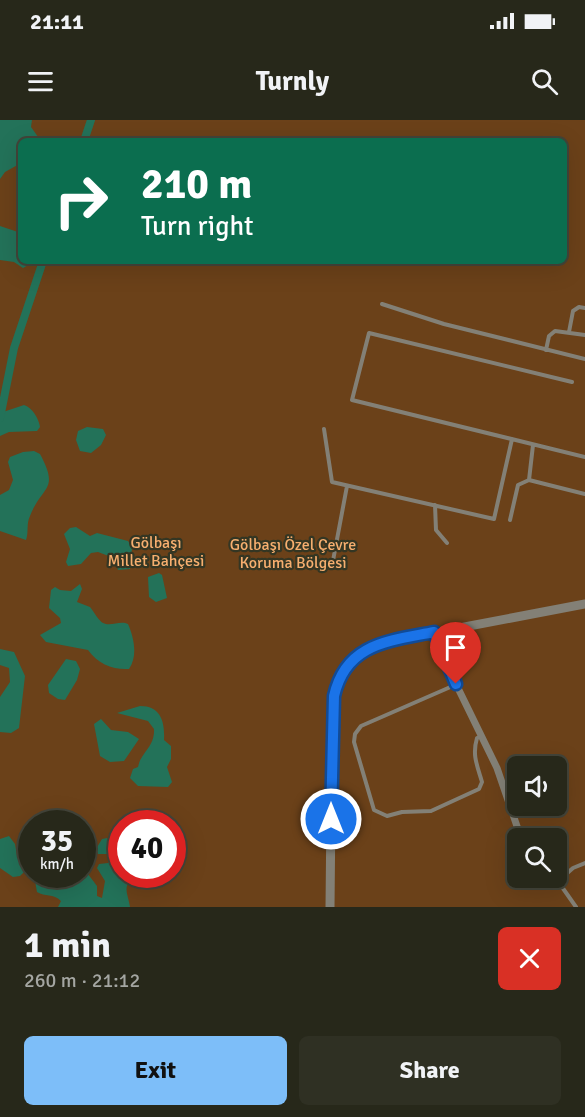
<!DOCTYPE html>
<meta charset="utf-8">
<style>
:root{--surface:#27281a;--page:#2f3023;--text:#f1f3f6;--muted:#a4a6a2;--line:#434439;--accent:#7dbef9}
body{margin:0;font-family:Signika,sans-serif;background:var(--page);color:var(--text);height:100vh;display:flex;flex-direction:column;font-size:22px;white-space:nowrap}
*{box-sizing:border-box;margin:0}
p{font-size:20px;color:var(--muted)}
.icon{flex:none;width:33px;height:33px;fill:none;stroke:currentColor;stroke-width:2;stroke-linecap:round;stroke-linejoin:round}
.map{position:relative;height:787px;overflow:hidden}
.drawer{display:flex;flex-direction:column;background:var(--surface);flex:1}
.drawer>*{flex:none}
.hud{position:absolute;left:18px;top:18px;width:549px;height:126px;border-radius:9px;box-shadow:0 6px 24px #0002,0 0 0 2px var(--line);background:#0b6e4f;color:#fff;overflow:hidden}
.tools{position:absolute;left:507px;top:636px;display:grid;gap:12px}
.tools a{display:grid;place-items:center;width:60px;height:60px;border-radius:9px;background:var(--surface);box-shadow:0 6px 24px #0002,0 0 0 2px var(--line);font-size:30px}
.speed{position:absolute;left:18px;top:690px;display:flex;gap:12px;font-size:30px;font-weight:700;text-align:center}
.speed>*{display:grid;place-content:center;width:78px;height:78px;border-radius:50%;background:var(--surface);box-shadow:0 6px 24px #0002,0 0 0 2px var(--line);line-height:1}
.speed small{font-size:15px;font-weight:400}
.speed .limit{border:9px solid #d22;background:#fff;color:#111}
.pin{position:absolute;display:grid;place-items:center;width:51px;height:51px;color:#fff;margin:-62px -26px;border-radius:50% 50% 50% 0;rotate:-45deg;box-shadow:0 0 6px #0007}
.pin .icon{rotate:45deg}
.me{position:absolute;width:66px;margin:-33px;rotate:0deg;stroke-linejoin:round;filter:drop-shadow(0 0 4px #0008)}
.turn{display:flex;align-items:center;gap:21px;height:126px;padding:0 24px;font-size:27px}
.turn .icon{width:78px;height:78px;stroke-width:2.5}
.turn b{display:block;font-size:42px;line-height:51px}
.round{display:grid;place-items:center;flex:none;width:63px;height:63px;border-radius:9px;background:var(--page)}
.overview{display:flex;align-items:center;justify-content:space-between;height:102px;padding:0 24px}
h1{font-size:36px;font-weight:700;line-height:45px}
.button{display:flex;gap:12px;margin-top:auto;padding:12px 24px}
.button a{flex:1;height:69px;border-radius:9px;background:var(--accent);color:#111;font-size:24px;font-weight:700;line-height:69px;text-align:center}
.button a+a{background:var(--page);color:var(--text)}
.status{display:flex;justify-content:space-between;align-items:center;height:42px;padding:0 30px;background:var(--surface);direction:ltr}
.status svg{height:16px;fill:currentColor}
header{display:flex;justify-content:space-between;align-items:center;height:78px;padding:0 24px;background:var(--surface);font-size:27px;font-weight:700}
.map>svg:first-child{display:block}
</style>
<div class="status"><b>21:11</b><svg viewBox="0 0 49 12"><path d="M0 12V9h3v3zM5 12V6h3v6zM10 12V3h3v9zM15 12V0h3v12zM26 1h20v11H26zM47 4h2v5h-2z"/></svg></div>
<header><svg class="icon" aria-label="menu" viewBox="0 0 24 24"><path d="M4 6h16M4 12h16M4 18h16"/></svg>Turnly<svg class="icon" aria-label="search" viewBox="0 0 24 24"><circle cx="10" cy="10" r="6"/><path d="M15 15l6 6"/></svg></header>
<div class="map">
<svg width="585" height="787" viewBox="0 0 585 787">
<rect width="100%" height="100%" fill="#343623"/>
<!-- green -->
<path fill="#6b4119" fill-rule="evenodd" d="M0 0H585V787H0ZM21 21H564V141H21ZM518 646H556V686H518ZM32 704H82V754H32ZM122 704H172V754H122ZM518 718H556V758H518Z"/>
<!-- water -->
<path fill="#237259" d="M0 0H32L31 7 41 21H21V43L5 52 0 59Z
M0 106 21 113V141H32V143L23 148 14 142 0 140Z
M24 285C32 287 39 299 40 307L37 311 9 312 0 316V293Z
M87 307 103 309 106 315 101 325 91 333 80 331 76 320 78 311Z
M34 331 40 334C60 371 42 365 30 396 26 404 29 412 26 420L0 411V375L9 370 13 360 8 342 10 337 23 332Z
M76 407 90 416 97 413 128 421 132 428 130 449 118 450 114 438 98 432 91 433 81 444 68 446 66 442 70 429 64 414 70 408Z
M159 453 162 455 167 478 156 482 149 477 148 457Z
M80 464 82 469 77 482 90 487C94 492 99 501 103 503 111 507 120 500 128 504 134 518 138 536 129 549 113 550 98 544 88 530L46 522 40 515 61 503 60 498 49 488 51 470 55 467 60 470 71 471Z
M0 529 14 532 25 556 19 608 11 613 0 612V577L10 562 9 548 0 545Z
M66 539 76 541 80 549 77 560 65 580 58 579 49 573 48 565Z
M140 586C161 586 165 602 164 620L171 626V639L167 647 172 662 168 667 138 666 130 658 133 649 138 647C141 632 155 627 154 609L148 601 117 593Z
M101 599 111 610 128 612 139 619 124 641 110 642 100 636 94 604Z
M9 716 15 724 17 736 27 739 25 751 20 756 13 757 0 748V719Z
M107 718 114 726 116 733 121 732 122 754 132 755 133 757C122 768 128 773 130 787H58L61 781C53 773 45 777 37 772L35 761 40 755 82 754 83 749C87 752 94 762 97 766V776L102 778 105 761 97 748 99 744 108 743 113 739 109 734H98L96 729 102 719Z"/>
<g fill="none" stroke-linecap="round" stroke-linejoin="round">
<!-- canal -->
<path stroke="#237259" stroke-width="8" d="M84 21 91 0
M0 298 14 228 43 141"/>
<!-- service -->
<path stroke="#838076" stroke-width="4" d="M382 184 444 204 585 239
M569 212 573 191 579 187 585 188
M546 230 549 216 555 211 585 215
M572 262 369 213 352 280 585 337
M324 309 332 362 494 399 512 319
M529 360 585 374
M435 385 436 410 447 423
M510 400 518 365 529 360 533 325
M332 446 347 366
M455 565 361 606 355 614 354 622 374 690 387 696 402 692 431 691 479 669 482 662C477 645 472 635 477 618L482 616
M544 758 562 767 576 787
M555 764 573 748 585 743"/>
<!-- minor -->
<path stroke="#838076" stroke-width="7" d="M434 512 456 564 497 648 521 718"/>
<!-- tertiary -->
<path stroke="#838076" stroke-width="9" d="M330 787 332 590C336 556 347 537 380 523L585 484"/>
</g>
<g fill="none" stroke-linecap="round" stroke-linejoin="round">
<defs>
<path id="route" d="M331 699 334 576C346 523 389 521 434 512L456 564"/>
</defs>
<!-- route casing -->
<use href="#route" stroke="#114b97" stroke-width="15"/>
<!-- route -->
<use href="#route" stroke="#1a73e8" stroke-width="10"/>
</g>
<g text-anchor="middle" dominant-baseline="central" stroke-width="4.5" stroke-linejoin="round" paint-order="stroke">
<!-- park labels -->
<g font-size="16" fill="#f7af6f" stroke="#343623">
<text x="156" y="423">Gölbaşı<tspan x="156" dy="18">Millet Bahçesi</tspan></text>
<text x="293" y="425">Gölbaşı Özel Çevre<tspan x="293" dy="18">Koruma Bölgesi</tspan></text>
</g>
</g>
</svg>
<div class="tools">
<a><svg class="icon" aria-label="sound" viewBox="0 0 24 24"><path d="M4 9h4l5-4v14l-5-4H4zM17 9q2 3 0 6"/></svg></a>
<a><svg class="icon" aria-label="search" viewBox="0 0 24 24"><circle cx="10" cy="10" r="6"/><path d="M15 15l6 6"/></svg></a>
</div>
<div class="speed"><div>35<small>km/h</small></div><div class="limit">40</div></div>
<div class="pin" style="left:456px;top:564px;background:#d93025"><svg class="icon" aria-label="arrive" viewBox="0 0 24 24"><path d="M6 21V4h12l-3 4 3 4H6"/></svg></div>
<svg class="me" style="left:331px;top:699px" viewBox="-20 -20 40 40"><circle r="17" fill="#1a73e8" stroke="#fff" stroke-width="3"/><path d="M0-11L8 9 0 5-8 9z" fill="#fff"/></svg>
<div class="hud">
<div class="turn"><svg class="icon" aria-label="right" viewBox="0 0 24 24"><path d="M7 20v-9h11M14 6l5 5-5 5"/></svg><div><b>210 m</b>Turn right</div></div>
</div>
</div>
<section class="drawer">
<div class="overview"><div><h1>1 min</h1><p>260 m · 21:12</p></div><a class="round" style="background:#d93025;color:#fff"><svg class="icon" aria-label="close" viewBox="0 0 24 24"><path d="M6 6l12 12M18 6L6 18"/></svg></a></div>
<div class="button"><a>Exit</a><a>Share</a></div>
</section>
